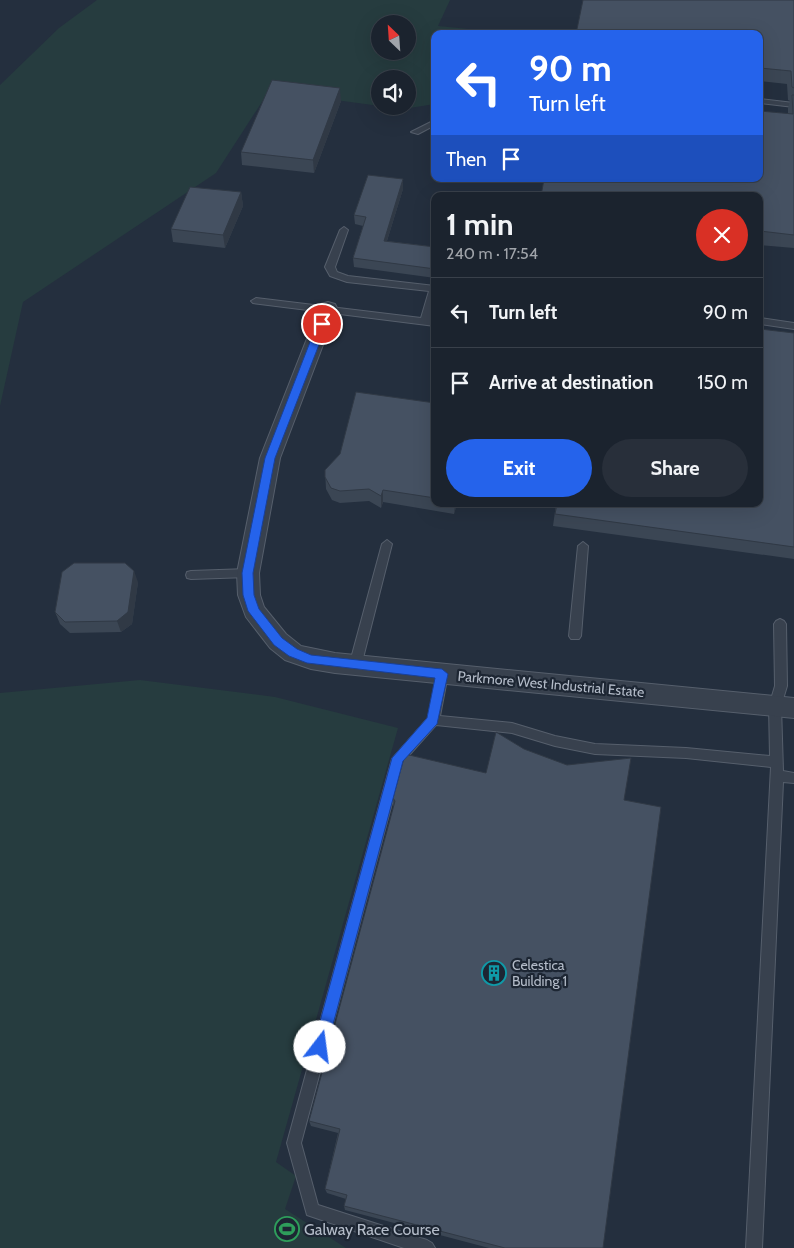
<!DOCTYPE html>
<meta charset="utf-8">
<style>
:root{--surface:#1b232e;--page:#282f3a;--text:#f1f3f6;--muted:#a0a4aa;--line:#39404a;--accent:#2563eb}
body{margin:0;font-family:Cabin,sans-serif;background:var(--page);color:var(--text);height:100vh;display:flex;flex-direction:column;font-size:19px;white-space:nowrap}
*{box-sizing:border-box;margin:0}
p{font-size:16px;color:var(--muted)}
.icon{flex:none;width:28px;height:28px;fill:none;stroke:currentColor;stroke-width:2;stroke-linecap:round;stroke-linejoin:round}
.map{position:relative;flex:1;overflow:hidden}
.drawer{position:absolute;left:431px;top:192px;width:332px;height:315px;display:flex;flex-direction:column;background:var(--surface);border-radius:10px;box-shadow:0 5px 20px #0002,0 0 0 1px var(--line)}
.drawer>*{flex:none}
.top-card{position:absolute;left:431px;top:30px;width:332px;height:152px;border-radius:10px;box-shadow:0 5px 20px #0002,0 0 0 1px var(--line);background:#2563eb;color:#fff;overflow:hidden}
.needle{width:32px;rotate:335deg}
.tools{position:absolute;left:371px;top:15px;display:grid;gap:10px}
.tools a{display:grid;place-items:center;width:45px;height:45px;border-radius:50%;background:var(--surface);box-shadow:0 5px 20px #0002,0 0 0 1px var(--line);font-size:25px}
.pin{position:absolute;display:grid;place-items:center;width:42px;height:42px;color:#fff;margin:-21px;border:2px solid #fff;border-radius:50%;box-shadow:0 1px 5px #0007}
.me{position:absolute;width:55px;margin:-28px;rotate:15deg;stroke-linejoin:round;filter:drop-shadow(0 0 4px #0008)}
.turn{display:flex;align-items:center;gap:18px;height:105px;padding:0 15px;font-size:22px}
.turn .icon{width:65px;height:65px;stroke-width:2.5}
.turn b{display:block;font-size:35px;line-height:42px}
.then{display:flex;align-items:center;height:48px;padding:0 15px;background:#0003;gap:10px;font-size:19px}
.round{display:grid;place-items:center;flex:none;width:52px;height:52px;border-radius:26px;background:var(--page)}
.headline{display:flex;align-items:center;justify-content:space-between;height:85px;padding:0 15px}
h1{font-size:30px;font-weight:700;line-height:38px}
.action{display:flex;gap:10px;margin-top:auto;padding:10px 15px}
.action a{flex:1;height:58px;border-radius:30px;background:var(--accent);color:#fff;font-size:20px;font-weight:700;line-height:58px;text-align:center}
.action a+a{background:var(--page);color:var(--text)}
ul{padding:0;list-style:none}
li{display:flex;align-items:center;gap:15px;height:70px;padding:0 15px;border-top:1px solid var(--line)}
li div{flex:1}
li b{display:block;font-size:19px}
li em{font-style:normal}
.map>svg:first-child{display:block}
</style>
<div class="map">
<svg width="794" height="1248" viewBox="0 0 794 1248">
<rect width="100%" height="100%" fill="#242f3e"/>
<!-- green -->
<path fill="#263c3f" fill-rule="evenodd" d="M97 0H450L438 26 521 34H435V104L403 109 382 106H408V79H380V106L269 91 216 173 23 302 0 406V85L59 28ZM380 24H408V51H380Z
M140 680 275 697 398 728 276 1162 296 1176 285 1209 346 1248H0V693Z"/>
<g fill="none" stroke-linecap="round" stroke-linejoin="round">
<defs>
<path id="service" d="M760 99 794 103V107L760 103Z
M435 120V125L418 134 411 132Z
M344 227 348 230 335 267 337 272 348 276 435 286V302L430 319 435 320V326L253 303 251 301 256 298 421 318 429 291 347 282 330 276 325 267 340 230Z
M760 318 794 323V329L760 324Z
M387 540 392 544 361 666 359 669 355 671 351 669 349 666 382 544Z
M583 542 588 546 581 636 579 639H571L569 636 578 546Z
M248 569 252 570 253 573 252 576 248 577 191 579 187 578 186 575 187 572 191 571Z
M780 619 784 621 786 624 787 686 781 706 783 771 794 773V783L783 782 762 1248H746L771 767 686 758 595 754 555 746 512 733 436 725 403 762 301 1143 318 1205 427 1240 432 1243 435 1248H404L307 1215 287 1143 392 759 428 718 438 671 442 669 446 671 448 674 440 716 512 723 555 736 595 744 686 748 770 756 769 706 775 686 774 624 776 621Z"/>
<path id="minor" d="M328 302 335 304 337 308 280 458 259 573 260 595 264 607 286 634 301 646 335 653 794 698V718L335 673 311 669 285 660 270 648 246 617 238 595 237 573 260 458 319 308 321 304Z"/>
</defs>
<!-- service casing -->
<use href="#service" stroke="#565f6c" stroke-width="2"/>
<!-- minor casing -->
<use href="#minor" stroke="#565f6c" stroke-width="2"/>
<!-- service -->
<use href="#service" fill="#38414e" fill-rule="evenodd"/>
<!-- minor -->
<use href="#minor" fill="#38414e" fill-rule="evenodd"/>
</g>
<!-- wall -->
<path fill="#3b4654" d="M794 0V248L760 245V196L543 181 517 179H760L788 113V108L790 101 788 100 787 84 760 81V34Z
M341 101 314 173 242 165 241 152Z
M403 179V189L387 241 435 247V278L354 267 353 258 363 226 355 224 354 215Z
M241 192 243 206 225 248 173 242 171 229Z
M794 333V559L553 526 556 504H760Z
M435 403V504H457L454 514 383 502 381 508 369 501 340 503 332 500 326 489 325 470Z
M138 582 132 624 121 632 70 633 60 624 55 612Z
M524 749 624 800 603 1248H489L345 1210 344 1206 346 1199 327 1193 325 1189 338 1133 311 1126 309 1121 393 808V798L486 773Z"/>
<!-- shaded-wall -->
<path fill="#303945" d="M340 88 341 101 314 173 313 160Z
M403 179V189L384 250V241Z
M241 192 243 206 225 248 223 235Z
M383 490V502L381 508V496Z
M455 504H457L454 514Z
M134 571 138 582 132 624 121 632 117 621Z"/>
<!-- building -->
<path fill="#455162" stroke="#303945" d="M583 0H794V88L792 87 791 71 760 68V34H576Z
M272 80 340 88 313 160 241 152Z
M792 95H794V235L760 231V196H541L544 179H760V111L793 114Z
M368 175 403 179 384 241 435 247V269L353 258 366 217 354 215Z
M190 187 241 192 223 235 171 229Z
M760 329 794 333V547L555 514 557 504H760Z
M356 392 435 403V498L383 490 381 496 369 489 340 491 331 488 325 477V470L340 454Z
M74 563H125L134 571 128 612 117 621 65 622 55 612 62 572Z
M496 732 524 749 567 765 631 758 624 800 661 807 603 1248H505L344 1206 347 1195 325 1189 340 1129 309 1121 395 801 393 798 405 754 486 773Z"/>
<!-- route -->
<path fill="#2563eb" stroke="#184099" d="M322 321 327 324 275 458 253 573 254 595 259 609 282 638 297 649 311 655 442 669 448 674 437 724 403 761 327 1047 325 1052 320 1054 315 1052 313 1047 392 758 427 718 435 678 307 663 289 656 274 645 248 611 243 595 242 573 265 458 317 324Z"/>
<!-- icons -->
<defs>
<symbol id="building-ring" viewBox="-11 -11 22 22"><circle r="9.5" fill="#1d2633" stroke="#0f9aa8" stroke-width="1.5"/><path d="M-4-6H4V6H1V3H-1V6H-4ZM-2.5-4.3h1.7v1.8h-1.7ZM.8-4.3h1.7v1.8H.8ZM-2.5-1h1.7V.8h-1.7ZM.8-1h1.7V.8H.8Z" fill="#0f9aa8"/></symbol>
<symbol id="stadium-ring" viewBox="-11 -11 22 22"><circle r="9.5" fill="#1d2633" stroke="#2e9e5b" stroke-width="1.5"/><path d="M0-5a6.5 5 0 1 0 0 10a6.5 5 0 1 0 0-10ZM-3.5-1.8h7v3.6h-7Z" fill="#2e9e5b"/></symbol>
</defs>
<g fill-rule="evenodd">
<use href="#building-ring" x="480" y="959" width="28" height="28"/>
<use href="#stadium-ring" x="273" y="1215" width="28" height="28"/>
</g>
<g text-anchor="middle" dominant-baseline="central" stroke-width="4.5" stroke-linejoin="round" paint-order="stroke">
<!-- street labels -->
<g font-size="14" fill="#b4bcc9" stroke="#1d2633">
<text transform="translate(551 684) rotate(5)">Parkmore West Industrial Estate</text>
</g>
<!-- poi labels -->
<g font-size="14" fill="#b4bcc9" stroke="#1d2633" text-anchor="start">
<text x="512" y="965">Celestica<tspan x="512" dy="16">Building 1</tspan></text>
</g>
<!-- near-poi labels -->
<g font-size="16" fill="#b4bcc9" stroke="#1d2633" text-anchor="start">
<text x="304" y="1229">Galway Race Course</text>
</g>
</g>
</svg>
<div class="tools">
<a><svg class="needle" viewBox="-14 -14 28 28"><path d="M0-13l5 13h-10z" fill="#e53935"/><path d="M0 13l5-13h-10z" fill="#a0a4aa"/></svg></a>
<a><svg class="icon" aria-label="sound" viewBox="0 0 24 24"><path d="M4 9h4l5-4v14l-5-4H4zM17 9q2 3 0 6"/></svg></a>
</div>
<div class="pin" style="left:322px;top:324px;background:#d93025"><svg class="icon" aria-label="arrive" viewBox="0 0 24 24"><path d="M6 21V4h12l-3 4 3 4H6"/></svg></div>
<svg class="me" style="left:320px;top:1047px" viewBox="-20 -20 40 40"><circle r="19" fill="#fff"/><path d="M0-13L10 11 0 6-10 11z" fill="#2563eb"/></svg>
<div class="top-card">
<div class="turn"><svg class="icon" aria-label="left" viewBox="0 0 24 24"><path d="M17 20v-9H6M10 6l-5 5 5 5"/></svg><div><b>90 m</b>Turn left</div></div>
<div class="then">Then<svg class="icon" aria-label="arrive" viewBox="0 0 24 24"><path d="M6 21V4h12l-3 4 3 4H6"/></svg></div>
</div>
<section class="drawer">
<div class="headline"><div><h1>1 min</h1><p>240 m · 17:54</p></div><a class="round" style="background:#d93025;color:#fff"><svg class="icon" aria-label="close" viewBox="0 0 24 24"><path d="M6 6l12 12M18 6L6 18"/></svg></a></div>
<ul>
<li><svg class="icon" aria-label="left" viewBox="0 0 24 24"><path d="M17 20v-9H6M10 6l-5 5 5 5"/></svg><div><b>Turn left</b></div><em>90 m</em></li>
<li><svg class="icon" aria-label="arrive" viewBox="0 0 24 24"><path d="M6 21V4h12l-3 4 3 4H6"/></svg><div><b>Arrive at destination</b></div><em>150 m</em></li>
</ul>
<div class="action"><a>Exit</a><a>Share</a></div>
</section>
</div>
